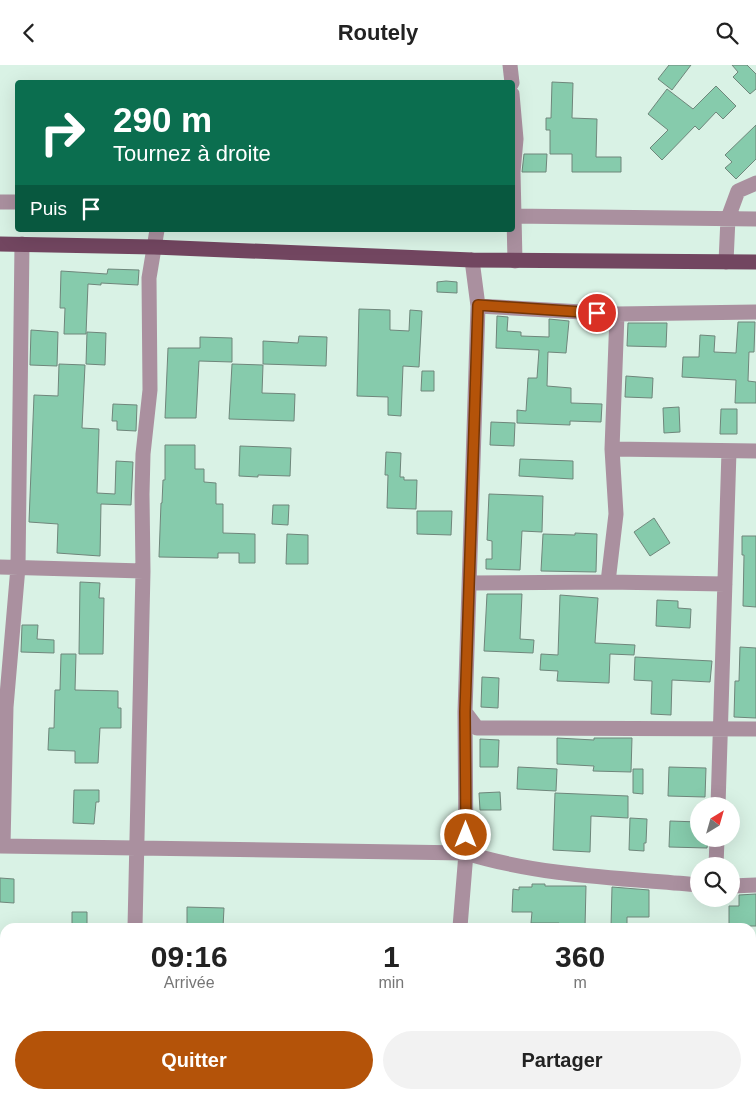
<!DOCTYPE html>
<html lang="fr">
<meta charset="utf-8">
<style>
:root{--surface:#fff;--page:#f2f2f2;--text:#222;--muted:#767676;--accent:#b45309}
body{margin:0;font-family:Helvetica,sans-serif;background:var(--page);color:var(--text);height:100vh;display:flex;flex-direction:column;font-size:19px;white-space:nowrap}
*{box-sizing:border-box;margin:0}
p{font-size:16px;color:var(--muted)}
.icon{flex:none;width:28px;height:28px;fill:none;stroke:currentColor;stroke-width:2;stroke-linecap:round;stroke-linejoin:round}
.map{position:relative;flex:1;overflow:hidden}
.drawer{position:absolute;left:0px;top:858px;width:756px;height:176px;display:flex;flex-direction:column;background:var(--surface);border-radius:15px 15px 0 0;box-shadow:0 5px 20px #0002}
.drawer>*{flex:none}
.banner{position:absolute;left:15px;top:15px;width:500px;height:152px;border-radius:5px;box-shadow:0 5px 20px #0002;background:#0b6e4f;color:#fff;overflow:hidden}
.needle{width:32px;rotate:37deg}
.controls{position:absolute;left:690px;top:732px;display:grid;gap:10px}
.controls a{display:grid;place-items:center;width:50px;height:50px;border-radius:50%;background:var(--surface);box-shadow:0 5px 20px #0002;font-size:25px}
.pin{position:absolute;display:grid;place-items:center;width:42px;height:42px;color:#fff;margin:-21px;border:2px solid #fff;border-radius:50%;box-shadow:0 1px 5px #0007}
.me{position:absolute;width:55px;margin:-28px;rotate:0deg;stroke-linejoin:round;filter:drop-shadow(0 0 4px #0008)}
.turn{display:flex;align-items:center;gap:18px;height:105px;padding:0 15px;font-size:22px}
.turn .icon{width:65px;height:65px;stroke-width:2.5}
.turn b{display:block;font-size:35px;line-height:42px}
.then{display:flex;align-items:center;height:48px;padding:0 15px;background:#0003;gap:10px;font-size:19px}
.eta{display:flex;justify-content:space-evenly;align-items:center;height:85px;text-align:center}
.eta b{font-size:30px;font-weight:800;line-height:35px}
.cta{display:flex;gap:10px;margin-top:auto;padding:10px 15px}
.cta a{flex:1;height:58px;border-radius:30px;background:var(--accent);color:#fff;font-size:20px;font-weight:800;line-height:58px;text-align:center}
.cta a+a{background:var(--page);color:var(--text)}
header{display:flex;justify-content:space-between;align-items:center;height:65px;padding:0 15px;background:var(--surface);font-size:22px;font-weight:800}
.map>svg:first-child{display:block}
</style>
<header><svg class="icon" aria-label="back" viewBox="0 0 24 24"><path d="M15 5l-7 7 7 7"/></svg>Routely<svg class="icon" aria-label="search" viewBox="0 0 24 24"><circle cx="10" cy="10" r="6"/><path d="M15 15l6 6"/></svg></header>
<div class="map">
<svg width="756" height="1033" viewBox="0 0 756 1033">
<rect width="100%" height="100%" fill="#d9f2e5"/>
<!-- building -->
<path fill="#86cbac" stroke="#6f867b" d="M669 0H691L672 25 658 14Z
M732 0H747L756 9V24L750 29 733 12 738 7Z
M552 17 573 18 572 53 597 54 596 92H621V107H572V89H550V65H546V53H551Z
M716 21 736 41 723 54 716 47 699 65 695 61 662 95 650 83 668 65 648 49 667 24 693 44Z
M756 60V94L736 114 725 103 732 97 725 90Z
M524 89H547L546 107H522Z
M108 204 139 205 138 220 101 218V220L88 219 86 269H64L65 243H60L61 206 107 209Z
M446 216 457 217V228L437 227V217Z
M359 244 390 245V265L409 266 410 245 422 246 419 302 403 301 401 351 388 350V332L357 331Z
M497 251 508 252 507 266 521 267V271L549 272V254L569 256 566 288 548 287 547 321 571 323V338L602 339 601 357 570 356V360L517 358V345L526 346 528 313H537L539 285 496 283Z
M738 257H755L754 287H749L748 316 756 317V338H735L736 315 682 312 683 292H699L700 270 715 271 714 287 736 288Z
M628 258H667L666 282 627 281Z
M31 265 58 267 57 301 30 300Z
M87 267 106 268 105 300 86 299Z
M299 271 327 272 326 301 263 299V276L298 278Z
M200 272 232 273V297L199 296 196 353H165L168 283H200Z
M59 299 85 300 82 363 99 364 97 428 115 429 116 396 133 397 131 440 101 439 100 491 57 488 58 459 29 457 34 330 58 331Z
M232 299 263 300 262 328 295 329 294 356 229 354Z
M422 306H434V326H421Z
M626 311 653 313 652 333 625 332Z
M113 339 137 340 136 366 117 365V356H112Z
M679 342 680 367 664 368 663 343Z
M721 344H737V369H720Z
M491 357 515 358 514 381 490 380Z
M165 380H195V404H204V417L216 418V439H223V468L255 469V498H239V488H218V493L159 492 161 438H162L163 415H165Z
M240 381 291 383 290 411 258 410V412L239 411Z
M386 387 401 388 400 412H404V415H417L416 444 387 443 388 410H385Z
M520 394 573 396V414L519 411Z
M489 429 543 431 542 467 522 466 520 505 486 504V494H492V476L487 475Z
M273 440H289L288 460 272 459Z
M417 446H452L451 470 417 469Z
M654 453 670 478 650 491 634 467Z
M575 468 597 469 596 507 541 506 543 469 575 470Z
M287 469 308 470V499H286Z
M742 471H756V542L743 541 744 490H742Z
M80 517 100 518 99 533H104L103 589H79Z
M487 529H522L520 574 534 575 533 588 484 586Z
M560 530 598 533 595 578 635 580 634 590 610 589 609 618 557 616 558 606 540 605 541 589 558 590Z
M657 535 678 536V543L691 544 690 563 656 561Z
M22 560H38L37 574 54 575V588L21 587Z
M740 582 756 583V653L734 652 735 616H739Z
M61 589H76L75 625 118 626V643H121V663H100L98 698H75V686L48 685 49 663H54L55 625H60Z
M635 592 712 596 710 617 672 615 671 650 651 649 652 616 634 615Z
M482 612 499 613 498 643 481 642Z
M557 673 594 675V673H632L631 707 593 706 594 701 557 699Z
M480 674 499 675 498 702H480Z
M518 702 557 704 556 726 517 724Z
M669 702 706 703 705 732 668 731Z
M633 704H643V729L633 728Z
M74 725H99V737H96L94 759 73 758Z
M500 727 501 745H480L479 728Z
M555 728 628 731V753L591 751 590 787 553 785Z
M630 753 647 754 646 778H644V786L629 785Z
M670 756 699 757V774H708L707 783 669 782Z
M0 813 14 814V838L0 837Z
M532 819H545V821H586L585 862H559V858H531L532 847H512L513 824 519 825V822H532Z
M612 822 649 825V852H627V862H611Z
M756 829V861H729V841H739V830Z
M187 842 224 843 223 862H187Z
M72 847H87V861H72Z"/>
<g fill="none" stroke-linecap="round" stroke-linejoin="round">
<!-- minor -->
<path stroke="#aa909f" stroke-width="15" d="M510 0 512 18
M512 29 516 74 513 107 515 196
M0 137H18
M512 151 756 154
M472 195 478 241 465 647 466 788C540 811 621 813 699 820
M726 197 728 153 738 126 756 118
M478 241 617 249 756 247
M612 384 756 386
M0 502 143 506
M608 517 616 449 612 384 617 249
M470 518 608 517 725 519
M465 647 477 663 756 664
M718 741 729 386
M0 781 466 788 460 862
M3 781 6 642 18 502 22 179
M716 801 717 774
M731 821 756 820
M135 862 143 506 142 429 143 389 150 325 149 213 157 165
M0 936H5
M751 953H756
M130 1033V1029
M459 1033V1029
M729 1033V1029"/>
<!-- major -->
<path stroke="#724660" stroke-width="15" d="M0 179 154 182 472 195 756 197"/>
</g>
<g fill="none" stroke-linecap="round" stroke-linejoin="round">
<defs>
<path id="route" d="M466 770 465 647 478 240 597 248"/>
</defs>
<!-- route casing -->
<use href="#route" stroke="#753606" stroke-width="12"/>
<!-- route -->
<use href="#route" stroke="#b45309" stroke-width="9"/>
</g>
</svg>
<div class="controls">
<a><svg class="needle" viewBox="-14 -14 28 28"><path d="M0-13l5 13h-10z" fill="#e53935"/><path d="M0 13l5-13h-10z" fill="#767676"/></svg></a>
<a><svg class="icon" aria-label="search" viewBox="0 0 24 24"><circle cx="10" cy="10" r="6"/><path d="M15 15l6 6"/></svg></a>
</div>
<div class="pin" style="left:597px;top:248px;background:#d93025"><svg class="icon" aria-label="arrive" viewBox="0 0 24 24"><path d="M6 21V4h12l-3 4 3 4H6"/></svg></div>
<svg class="me" style="left:466px;top:770px" viewBox="-20 -20 40 40"><circle r="17" fill="#b45309" stroke="#fff" stroke-width="3"/><path d="M0-11L8 9 0 5-8 9z" fill="#fff"/></svg>
<div class="banner">
<div class="turn"><svg class="icon" aria-label="right" viewBox="0 0 24 24"><path d="M7 20v-9h11M14 6l5 5-5 5"/></svg><div><b>290 m</b>Tournez à droite</div></div>
<div class="then">Puis<svg class="icon" aria-label="arrive" viewBox="0 0 24 24"><path d="M6 21V4h12l-3 4 3 4H6"/></svg></div>
</div>
<section class="drawer">
<div class="eta">
<div><b>09:16</b><p>Arrivée</p></div>
<div><b>1</b><p>min</p></div>
<div><b>360</b><p>m</p></div>
</div>
<div class="cta"><a>Quitter</a><a>Partager</a></div>
</section>
</div>
